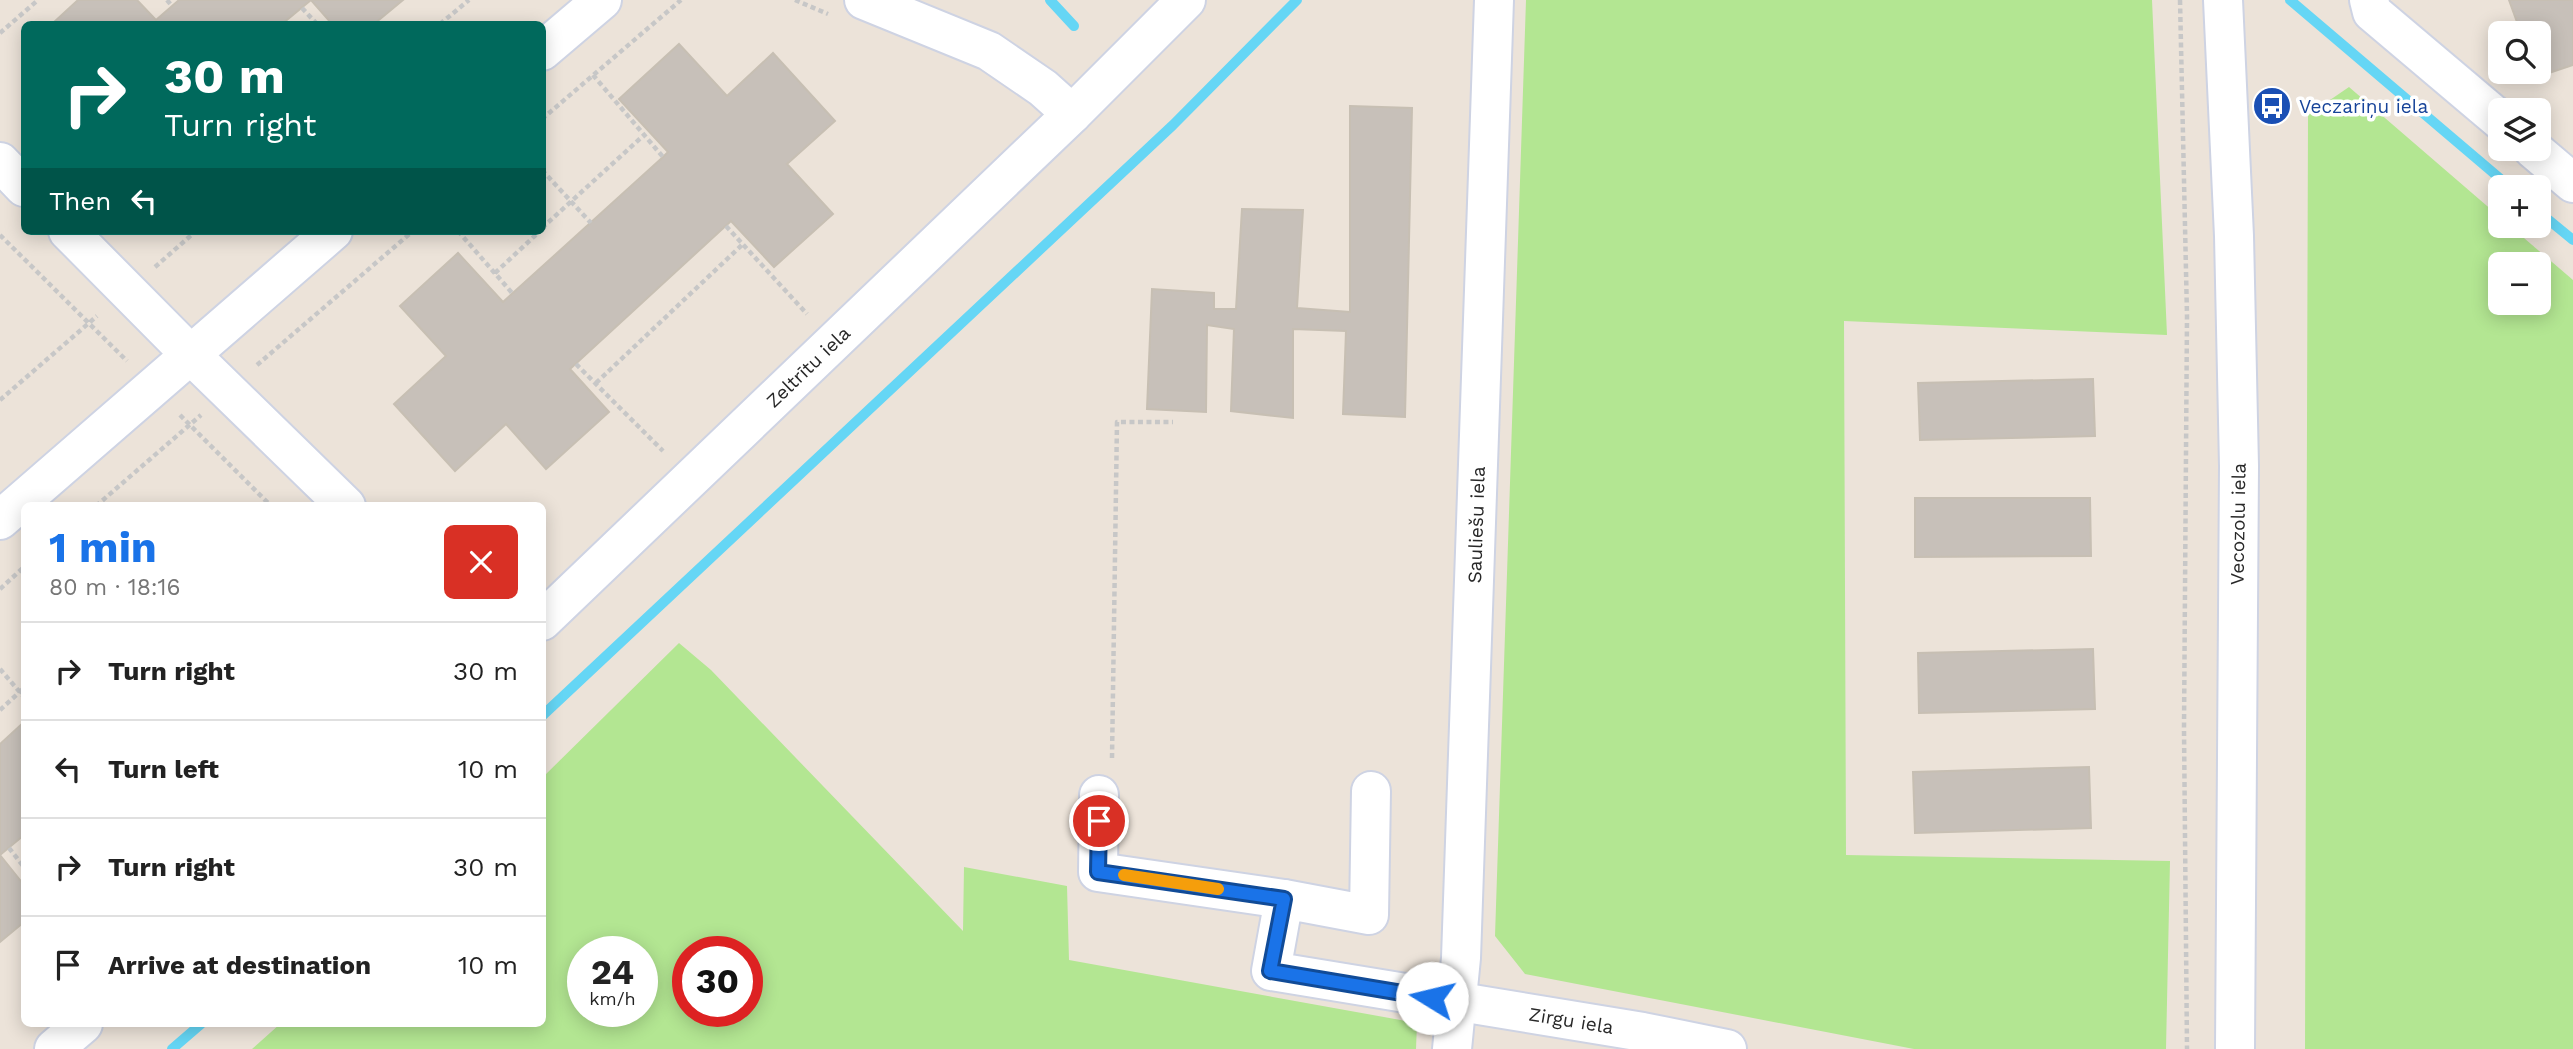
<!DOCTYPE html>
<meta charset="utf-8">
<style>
:root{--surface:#fff;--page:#f2f2f2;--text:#222;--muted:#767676;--line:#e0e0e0;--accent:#1a73e8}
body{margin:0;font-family:"Work Sans",sans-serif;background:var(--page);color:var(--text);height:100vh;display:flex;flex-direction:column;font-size:26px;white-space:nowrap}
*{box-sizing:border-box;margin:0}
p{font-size:23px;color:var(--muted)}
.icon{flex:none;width:38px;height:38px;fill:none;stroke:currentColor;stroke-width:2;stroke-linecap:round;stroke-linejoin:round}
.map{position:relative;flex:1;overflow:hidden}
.details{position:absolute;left:21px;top:502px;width:525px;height:525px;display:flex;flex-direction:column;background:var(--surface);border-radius:10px;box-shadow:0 4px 18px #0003}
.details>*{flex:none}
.banner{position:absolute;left:21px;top:21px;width:525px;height:214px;border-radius:10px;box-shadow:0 4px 18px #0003;background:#00695c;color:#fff;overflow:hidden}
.controls{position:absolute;left:2488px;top:21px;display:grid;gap:14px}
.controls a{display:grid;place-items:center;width:63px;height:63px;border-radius:10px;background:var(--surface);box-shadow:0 4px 18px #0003;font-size:35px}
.speed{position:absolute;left:567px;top:936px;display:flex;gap:14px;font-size:35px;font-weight:700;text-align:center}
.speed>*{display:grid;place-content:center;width:91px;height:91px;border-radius:50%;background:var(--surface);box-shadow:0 4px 18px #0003;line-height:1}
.speed small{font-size:18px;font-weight:400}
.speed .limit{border:10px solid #d22;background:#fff;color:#111}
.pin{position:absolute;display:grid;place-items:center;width:60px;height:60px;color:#fff;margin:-30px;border:4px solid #fff;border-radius:50%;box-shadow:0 2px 7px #0007}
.me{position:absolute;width:77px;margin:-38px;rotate:279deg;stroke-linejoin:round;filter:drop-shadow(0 0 5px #0008)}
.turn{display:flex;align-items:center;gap:24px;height:147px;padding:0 28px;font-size:32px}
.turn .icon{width:91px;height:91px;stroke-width:2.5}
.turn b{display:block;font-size:49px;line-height:60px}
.then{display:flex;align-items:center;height:66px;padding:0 28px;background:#0003;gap:14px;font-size:26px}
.round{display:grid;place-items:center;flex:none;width:74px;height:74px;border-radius:10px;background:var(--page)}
.head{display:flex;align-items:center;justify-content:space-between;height:119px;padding:0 28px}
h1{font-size:42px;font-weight:700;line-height:52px;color:var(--accent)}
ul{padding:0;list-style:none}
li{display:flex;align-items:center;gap:21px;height:98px;padding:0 28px;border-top:2px solid var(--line)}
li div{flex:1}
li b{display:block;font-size:26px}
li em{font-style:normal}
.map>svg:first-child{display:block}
</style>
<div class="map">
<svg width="2573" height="1049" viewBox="0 0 2573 1049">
<rect width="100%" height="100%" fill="#ece3d9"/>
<!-- green -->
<path fill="#b3e692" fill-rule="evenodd" d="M1526 0H2152L2167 335 1844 321 1846 855 2170 861 2166 1049H1914L1525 974 1495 936Z
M2349 87 2501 218V226H2510L2573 280V1049H2305L2308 115ZM2501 264H2539V303H2501Z
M679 643 711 670 963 931 964 867 1067 886 1069 960 1417 1023 1416 1049H252L280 1024H542L543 777ZM583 952H642V1012H583ZM688 952H747V1012H688Z"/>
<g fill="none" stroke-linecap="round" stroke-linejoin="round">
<!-- stream -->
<path stroke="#65d6f5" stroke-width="10" d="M1050 0 1074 26
M2290 0 2510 187
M2539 212 2573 240
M542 716 1173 125 1297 0
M172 1049 201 1024"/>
</g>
<!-- building -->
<path fill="#c7c0b9" stroke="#c7bfb3" stroke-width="2" d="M78 0H137L156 20 179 0H403L374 24H332L311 0 282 24H55L53 23Z
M2509 0H2573V65L2549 73 2539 47V33H2521Z
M679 44 727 96 773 53 835 121 787 164 833 214 774 267 731 221 570 369 609 412 546 469 506 424 455 471 394 404 446 356 400 306 458 253 503 302 663 157 668 152 619 99Z
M1350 106 1412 108 1405 417 1343 414 1346 331 1293 329V418L1231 411 1234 329 1207 325 1206 412 1147 409 1152 289 1214 293V309H1236L1242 209 1303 210 1297 308 1350 312Z
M2093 379 2095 436 1920 440 1918 383Z
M1915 498H2090L2091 556 1915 557Z
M2093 649 2095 709 1919 713 1918 653Z
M24 722V835L0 855 24 885V922L0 942V744Z
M2089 767 2091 828 1915 833 1913 772Z"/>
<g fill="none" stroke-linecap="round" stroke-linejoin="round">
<defs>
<g id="minor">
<path d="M864 0 989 51 1043 88 1072 114"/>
<path d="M2223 0 2234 236 2239 466 2235 1049"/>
<path d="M2369 0 2372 12 2501 121"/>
<path d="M542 51 602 0"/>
<path d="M2533 149 2573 183"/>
<path d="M0 162 24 187"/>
<path d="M68 231 190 354 346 506"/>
<path d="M0 520 333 231"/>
<path id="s1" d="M542 621 1072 114 1186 0"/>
<path id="s2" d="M1371 791 1369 915 1284 899 1271 971 1643 1032 1727 1049"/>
<path d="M1099 795 1098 872 1284 899"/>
<path d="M54 1049 83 1024"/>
<path id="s3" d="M1452 1049 1461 958 1494 0"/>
</g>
</defs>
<!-- minor casing -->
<use href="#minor" stroke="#ced3e3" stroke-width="42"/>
<!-- path -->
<path stroke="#c7c7c7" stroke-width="4.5" stroke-dasharray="5 3.5" stroke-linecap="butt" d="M167 0 172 6
M795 0 828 14
M2180 0 2187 316 2184 729 2187 1049
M302 8 317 24
M440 24 469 0
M0 33 38 0
M593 75 663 157
M542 119 681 0
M542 170 591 223
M726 226 807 314
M542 228 644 135
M458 231 513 294
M0 235 127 361
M155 267 196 231
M495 273 540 231
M576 364 663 451
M257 365 413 231
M596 383 743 244
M0 400 97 316
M180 415 271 506
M96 506 201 415
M0 589 24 567
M0 669 24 697
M0 710 24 688
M1112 758 1117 422H1173
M9 848 24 867"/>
<!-- minor -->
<use href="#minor" stroke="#fff" stroke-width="38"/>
</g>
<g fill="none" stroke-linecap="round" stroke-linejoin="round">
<defs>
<path id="route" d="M1099 821 1098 872 1284 899 1270 971 1432 998"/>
</defs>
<!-- route casing -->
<use href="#route" stroke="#114b97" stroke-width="18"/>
<!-- route -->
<use href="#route" stroke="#1a73e8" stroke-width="12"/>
<!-- slow -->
<path stroke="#f59e0b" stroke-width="12" d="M1124 875 1218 889"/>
</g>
<!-- icons -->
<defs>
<symbol id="bus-disc" viewBox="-11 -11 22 22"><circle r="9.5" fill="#1a4fb4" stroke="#fff"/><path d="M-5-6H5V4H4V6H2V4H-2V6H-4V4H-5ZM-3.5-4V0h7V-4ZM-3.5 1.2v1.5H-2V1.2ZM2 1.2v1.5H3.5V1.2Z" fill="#fff"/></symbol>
</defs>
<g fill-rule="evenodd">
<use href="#bus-disc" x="2250" y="84" width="44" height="44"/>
</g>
<g text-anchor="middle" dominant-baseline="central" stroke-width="7" stroke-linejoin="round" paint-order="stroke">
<!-- transit labels -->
<g font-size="19" fill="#164399" stroke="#fff" text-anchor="start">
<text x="2299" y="106">Veczariņu iela</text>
</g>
<!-- street labels -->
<g font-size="19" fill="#282828" stroke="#fff">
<text stroke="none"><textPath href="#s1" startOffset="368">Zeltrītu iela</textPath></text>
<text transform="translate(2238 524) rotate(-89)">Vecozolu iela</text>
<text stroke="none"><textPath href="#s3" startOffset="525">Sauliešu iela</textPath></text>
<text stroke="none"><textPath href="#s2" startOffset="588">Zirgu iela</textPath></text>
</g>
</g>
</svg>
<div class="controls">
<a><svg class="icon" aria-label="search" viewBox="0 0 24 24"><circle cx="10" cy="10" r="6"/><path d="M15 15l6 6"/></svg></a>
<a><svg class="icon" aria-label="layers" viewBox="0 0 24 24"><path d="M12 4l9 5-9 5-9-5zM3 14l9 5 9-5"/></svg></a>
<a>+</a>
<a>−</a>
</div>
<div class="speed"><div>24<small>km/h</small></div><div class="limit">30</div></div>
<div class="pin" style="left:1099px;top:821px;background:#d93025"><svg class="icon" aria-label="arrive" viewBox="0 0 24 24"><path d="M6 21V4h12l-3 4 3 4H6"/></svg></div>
<svg class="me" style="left:1432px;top:998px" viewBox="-20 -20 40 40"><circle r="19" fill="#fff"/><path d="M0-13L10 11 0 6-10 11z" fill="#1a73e8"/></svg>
<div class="banner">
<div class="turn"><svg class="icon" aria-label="right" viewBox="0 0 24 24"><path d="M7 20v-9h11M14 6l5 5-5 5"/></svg><div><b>30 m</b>Turn right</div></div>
<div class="then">Then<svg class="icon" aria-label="left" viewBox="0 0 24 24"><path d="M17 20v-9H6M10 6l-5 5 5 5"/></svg></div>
</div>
<section class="details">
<div class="head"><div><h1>1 min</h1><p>80 m · 18:16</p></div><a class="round" style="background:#d93025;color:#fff"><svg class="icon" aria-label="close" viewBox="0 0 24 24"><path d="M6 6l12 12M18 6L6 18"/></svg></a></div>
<ul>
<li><svg class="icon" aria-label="right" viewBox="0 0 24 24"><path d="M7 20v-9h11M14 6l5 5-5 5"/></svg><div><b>Turn right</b></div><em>30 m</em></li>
<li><svg class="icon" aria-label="left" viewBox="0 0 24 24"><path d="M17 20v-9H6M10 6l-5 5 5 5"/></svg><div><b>Turn left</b></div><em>10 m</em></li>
<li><svg class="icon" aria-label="right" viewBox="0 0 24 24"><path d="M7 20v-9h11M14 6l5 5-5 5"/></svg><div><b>Turn right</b></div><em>30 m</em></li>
<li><svg class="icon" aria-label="arrive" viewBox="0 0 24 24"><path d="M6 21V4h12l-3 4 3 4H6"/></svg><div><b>Arrive at destination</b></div><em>10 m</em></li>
</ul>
</section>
</div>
